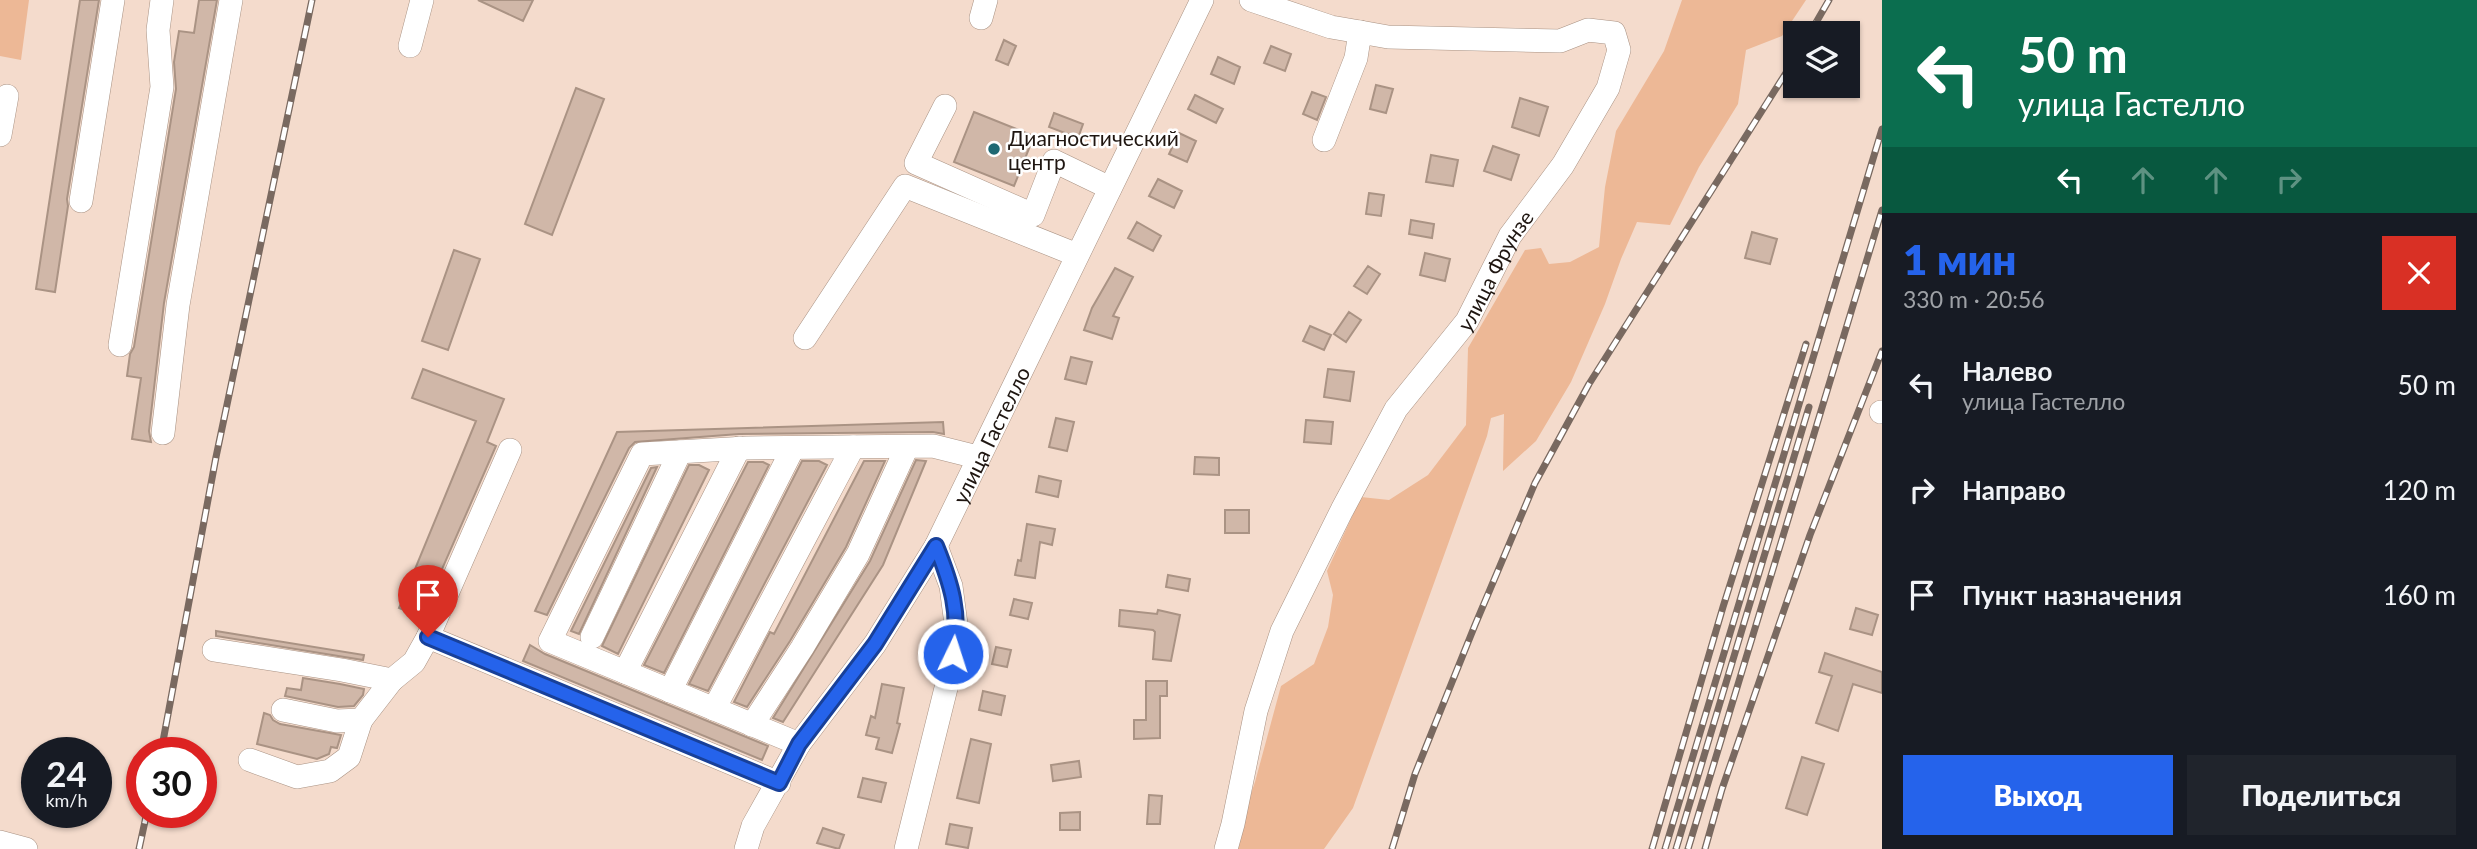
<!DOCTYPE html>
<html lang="ru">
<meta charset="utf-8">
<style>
:root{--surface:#171b24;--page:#20242c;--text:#f1f3f6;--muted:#9ea1a6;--accent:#2563eb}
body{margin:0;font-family:Lato,sans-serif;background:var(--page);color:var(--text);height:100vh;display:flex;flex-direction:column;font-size:26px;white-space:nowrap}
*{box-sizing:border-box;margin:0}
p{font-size:23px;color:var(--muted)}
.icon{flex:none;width:38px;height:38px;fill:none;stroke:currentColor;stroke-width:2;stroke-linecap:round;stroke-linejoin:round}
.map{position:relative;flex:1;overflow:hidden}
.sheet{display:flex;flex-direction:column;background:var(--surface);width:595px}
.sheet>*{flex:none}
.banner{background:#0b6e4f;color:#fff;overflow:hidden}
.controls{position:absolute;left:1783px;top:21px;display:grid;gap:14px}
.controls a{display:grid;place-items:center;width:77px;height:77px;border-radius:0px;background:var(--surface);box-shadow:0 2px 5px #0004;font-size:35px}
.speed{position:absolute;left:21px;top:737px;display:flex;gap:14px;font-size:35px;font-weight:700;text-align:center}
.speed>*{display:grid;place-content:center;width:91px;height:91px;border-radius:50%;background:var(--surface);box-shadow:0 2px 5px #0004;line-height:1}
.speed small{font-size:18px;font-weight:400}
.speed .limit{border:10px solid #d22;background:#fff;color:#111}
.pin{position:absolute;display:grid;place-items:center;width:60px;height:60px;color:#fff;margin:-72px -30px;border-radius:50% 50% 50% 0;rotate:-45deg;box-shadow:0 0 7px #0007}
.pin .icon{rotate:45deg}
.me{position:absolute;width:77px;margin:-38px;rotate:4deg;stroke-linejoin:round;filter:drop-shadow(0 0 5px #0008)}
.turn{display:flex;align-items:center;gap:24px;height:147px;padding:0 21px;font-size:32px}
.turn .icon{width:91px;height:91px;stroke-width:2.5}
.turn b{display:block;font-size:49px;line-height:60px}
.lanes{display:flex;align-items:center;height:66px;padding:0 21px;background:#0003;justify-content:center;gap:35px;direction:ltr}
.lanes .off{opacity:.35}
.round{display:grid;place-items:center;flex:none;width:74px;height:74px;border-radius:0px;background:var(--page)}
.headline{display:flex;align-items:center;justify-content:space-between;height:119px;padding:0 21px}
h1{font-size:42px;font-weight:800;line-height:52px;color:var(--accent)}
.primary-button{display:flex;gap:14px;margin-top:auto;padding:14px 21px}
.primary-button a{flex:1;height:80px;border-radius:0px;background:var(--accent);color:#fff;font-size:28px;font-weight:800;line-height:80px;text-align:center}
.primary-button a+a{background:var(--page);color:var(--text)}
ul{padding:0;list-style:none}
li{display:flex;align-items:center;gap:21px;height:105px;padding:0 21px}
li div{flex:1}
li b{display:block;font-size:26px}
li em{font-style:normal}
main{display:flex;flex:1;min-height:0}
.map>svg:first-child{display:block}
</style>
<main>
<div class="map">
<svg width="1882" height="849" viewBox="0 0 1882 849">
<rect width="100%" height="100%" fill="#f4dbcc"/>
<!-- green -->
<path fill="#edb896" d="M0 0H29L21 60 0 56Z
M1682 0H1806L1782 36 1746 50 1738 104 1699 167 1670 225 1637 222 1621 259 1605 304 1571 382 1536 441 1503 471 1504 414 1491 418 1487 436 1353 808 1324 849H1232L1255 782 1281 686 1314 664 1328 627 1333 595 1327 571 1361 497 1389 500 1428 475 1466 425 1468 348 1525 250 1541 248 1549 264 1570 262 1599 247 1605 187 1616 131 1664 51Z"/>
<!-- building -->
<path fill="#d0b7a8" stroke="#aa9384" stroke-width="2" d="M80 0H99L67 199 68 206 55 292 36 289Z
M199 0H217L164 303 149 431 151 442 132 439 141 378 127 376 130 354 134 347 176 89 174 62 179 31 194 33Z
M478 0H533L523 21Z
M1004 40 1016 46 1008 65 996 60Z
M1271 46 1291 54 1285 71 1264 63Z
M1218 57 1240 67 1234 84 1211 74Z
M1376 85 1393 89 1386 113 1370 109Z
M576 88 604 99 552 235 525 224Z
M1312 92 1326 97 1317 120 1303 114Z
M1195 95 1223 109 1216 123 1188 109Z
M1520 98 1548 107 1539 136 1512 127Z
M974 112 1034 136 1014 186 954 162Z
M1054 113 1083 124 1078 138 1049 127Z
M1179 133 1196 141 1187 162 1169 154Z
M1493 146 1519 155 1511 180 1484 171Z
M1431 155 1458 160 1453 186 1426 182Z
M1158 179 1182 191 1174 208 1149 196Z
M1369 193 1384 195 1381 216 1366 214Z
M1411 220 1434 224 1432 238 1409 234Z
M1137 222 1161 236 1153 251 1128 238Z
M1752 232 1777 239 1770 264 1745 258Z
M454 250 480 259 448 350 422 341Z
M1425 253 1450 259 1445 281 1420 275Z
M1368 266 1380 274 1367 294 1354 286Z
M1115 268 1133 277 1113 316 1119 318 1112 339 1084 330 1092 308Z
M1349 312 1361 320 1346 342 1334 334Z
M1310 326 1331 335 1324 350 1303 341Z
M1071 357 1092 362 1086 384 1065 379Z
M423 369 504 399 487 442 496 446 421 617 399 608 476 421 412 398Z
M1328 369 1354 372 1350 401 1324 397Z
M1056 418 1074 422 1067 451 1049 447Z
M1306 420 1333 422 1331 444 1304 442Z
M943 422 944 434 933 432 739 434 635 442 629 448 547 615 535 611 617 432Z
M1195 457 1219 458V475L1194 474Z
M916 460 926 461 883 565 783 722 773 718 870 561Z
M802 461H819L827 465 708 691 689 684Z
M864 461H885L846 547 790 641 747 707 734 702 770 632 774 634Z
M748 462H763L769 465 664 673 644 665Z
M689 465H699L709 470 618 654 602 646Z
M657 467 579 634 571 631 651 468Z
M1039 476 1061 481 1058 497 1036 492Z
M1225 510H1249V533H1225Z
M1027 524 1055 529 1052 545 1040 542 1035 578 1015 575 1018 560 1021 561Z
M1168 575 1190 579 1188 591 1166 587Z
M1014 599 1032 603 1028 619 1010 615Z
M1856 608 1878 615 1872 635 1850 629Z
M1120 610 1157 614 1158 610 1180 615 1171 661 1153 659 1155 632 1153 630 1119 626Z
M216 631 364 655 363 660 216 636Z
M530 645 545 654 768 746 762 760 523 661Z
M996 647 1011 650 1007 667 992 664Z
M1825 653 1882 672V693L1853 684 1838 731 1816 723 1832 676 1819 672Z
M303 678 340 684 364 689 363 695 354 706 338 707 285 696 287 688 301 690Z
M1146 681H1167V696H1160V738L1134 739V720H1146Z
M882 684 904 688 897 723 900 724 892 753 876 749 879 738 866 735 871 716 875 718Z
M983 691 1005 696 1001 715 979 710Z
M264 713 270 715 273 720 280 724 341 735 337 748 331 747 329 754 317 759 257 744Z
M971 739 991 744 979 803 957 798Z
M1802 757 1824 764 1807 815 1786 808Z
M1079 761 1081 777 1053 781 1051 765Z
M863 778 886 783 881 802 858 797Z
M1149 795 1162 796 1160 824H1147Z
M1080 812V830H1060V813Z
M950 824 972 828 968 848 946 844Z
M823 828 844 835 839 849 817 843Z"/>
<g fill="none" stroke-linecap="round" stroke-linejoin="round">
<defs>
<g id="minor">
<path d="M1251 0 1331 27 1360 32"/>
<path d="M981 18 986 0"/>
<path d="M410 46 422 0"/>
<path d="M945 106 916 163 1033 215 1054 161 1110 188"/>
<path d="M0 135 7 96"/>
<path d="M81 201 113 0"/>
<path d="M805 338 905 186 1077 255"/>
<path d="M120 345 162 87 158 30 162 0"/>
<path d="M1881 412H1882"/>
<path d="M163 433 178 305 231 0"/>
<path d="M510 450 428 637 779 783"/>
<path d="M592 637 680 452"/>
<path d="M214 650 342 670 392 680 414 662 428 637"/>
<path d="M625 672 739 448"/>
<path d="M670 691 793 448"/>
<path d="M714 709 853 447"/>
<path d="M283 710 337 721 361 720 392 680"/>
<path d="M752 725 802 648 858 554 907 447"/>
<path d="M799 744 550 641 642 454 747 448 933 446 977 457"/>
<path d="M250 760 297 777 330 771 349 757 361 720"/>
<path d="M0 842 26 849"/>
<path id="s1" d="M746 849 753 826 799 744 875 644 936 546 1202 0"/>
<path d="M906 849 949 676 957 632 951 586 936 546"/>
<path id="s2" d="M1226 849 1233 824 1256 711 1282 631 1342 510 1396 409 1467 321 1510 236 1563 165 1608 88 1619 50 1614 33 1588 30 1560 41 1388 37 1360 32 1356 58 1324 140"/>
</g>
</defs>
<!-- minor casing -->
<use href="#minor" stroke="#a99283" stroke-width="24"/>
<!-- minor -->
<use href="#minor" stroke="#fff" stroke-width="23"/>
<defs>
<path id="rail" d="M1810 33 1829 0
M161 752 216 457 312 0
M139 849 147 812
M1392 849 1415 774 1475 625 1535 483 1589 384 1796 57
M1652 849 1723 607 1806 344
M1665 849 1882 129
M1676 849 1809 407
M1688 849 1882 210
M1705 849 1722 789 1810 535 1882 351"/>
</defs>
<!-- rail casing -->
<use href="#rail" stroke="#796960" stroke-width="7"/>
<!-- rail -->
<use href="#rail" stroke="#fff" stroke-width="4.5" stroke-dasharray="13" stroke-linecap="butt"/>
</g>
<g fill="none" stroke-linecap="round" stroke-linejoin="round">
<defs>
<path id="route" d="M428 637 779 783 799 744 875 644 936 546C951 583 961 614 953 654"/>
</defs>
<!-- route casing -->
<use href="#route" stroke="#184099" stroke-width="18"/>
<!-- route -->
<use href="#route" stroke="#2563eb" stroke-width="12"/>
</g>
<!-- markers -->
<circle fill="#1e6873" stroke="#fff" stroke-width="2.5" cx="994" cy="149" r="7"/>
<g text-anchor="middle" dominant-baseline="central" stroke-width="5" stroke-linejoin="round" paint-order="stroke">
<!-- poi labels -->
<g font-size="21" fill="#1f1611" stroke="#fff" text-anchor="start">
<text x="1008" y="137">Диагностический<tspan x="1008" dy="24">центр</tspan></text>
</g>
<!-- street labels -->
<g font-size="21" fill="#1f1611" stroke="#fff">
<text stroke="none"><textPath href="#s2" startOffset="646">улица Фрунзе</textPath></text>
<text stroke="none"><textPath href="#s1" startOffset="483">улица Гастелло</textPath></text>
</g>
</g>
</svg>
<div class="controls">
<a><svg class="icon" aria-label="layers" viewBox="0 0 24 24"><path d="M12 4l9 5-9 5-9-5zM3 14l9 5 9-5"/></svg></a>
</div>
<div class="speed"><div>24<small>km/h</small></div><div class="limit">30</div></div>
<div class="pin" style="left:428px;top:637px;background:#d93025"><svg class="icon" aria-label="arrive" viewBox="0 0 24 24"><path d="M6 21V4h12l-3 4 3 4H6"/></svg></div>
<svg class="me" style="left:953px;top:654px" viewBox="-20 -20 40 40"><circle r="17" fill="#2563eb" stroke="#fff" stroke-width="3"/><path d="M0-11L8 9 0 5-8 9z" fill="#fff"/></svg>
</div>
<section class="sheet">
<div class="banner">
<div class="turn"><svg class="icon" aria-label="left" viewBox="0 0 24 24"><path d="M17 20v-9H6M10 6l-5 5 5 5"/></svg><div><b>50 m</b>улица Гастелло</div></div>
<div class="lanes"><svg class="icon" aria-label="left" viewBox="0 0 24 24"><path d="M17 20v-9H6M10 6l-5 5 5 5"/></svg><svg class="icon off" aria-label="ahead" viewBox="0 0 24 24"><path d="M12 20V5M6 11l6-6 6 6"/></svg><svg class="icon off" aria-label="ahead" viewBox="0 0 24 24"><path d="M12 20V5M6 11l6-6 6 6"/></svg><svg class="icon off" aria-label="right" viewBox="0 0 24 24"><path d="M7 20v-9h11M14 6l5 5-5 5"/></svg></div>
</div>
<div class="headline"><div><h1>1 мин</h1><p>330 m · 20:56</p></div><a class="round" style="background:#d93025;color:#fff"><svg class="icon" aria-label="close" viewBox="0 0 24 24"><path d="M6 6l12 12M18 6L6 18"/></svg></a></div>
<ul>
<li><svg class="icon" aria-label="left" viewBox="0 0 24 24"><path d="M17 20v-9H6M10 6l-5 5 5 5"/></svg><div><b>Налево</b><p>улица Гастелло</p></div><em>50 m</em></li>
<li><svg class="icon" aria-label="right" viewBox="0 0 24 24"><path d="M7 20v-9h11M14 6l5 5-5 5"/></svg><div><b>Направо</b></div><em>120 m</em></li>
<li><svg class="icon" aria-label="arrive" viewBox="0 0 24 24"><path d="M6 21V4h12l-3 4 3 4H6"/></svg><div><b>Пункт назначения</b></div><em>160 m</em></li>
</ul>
<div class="primary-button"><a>Выход</a><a>Поделиться</a></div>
</section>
</main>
